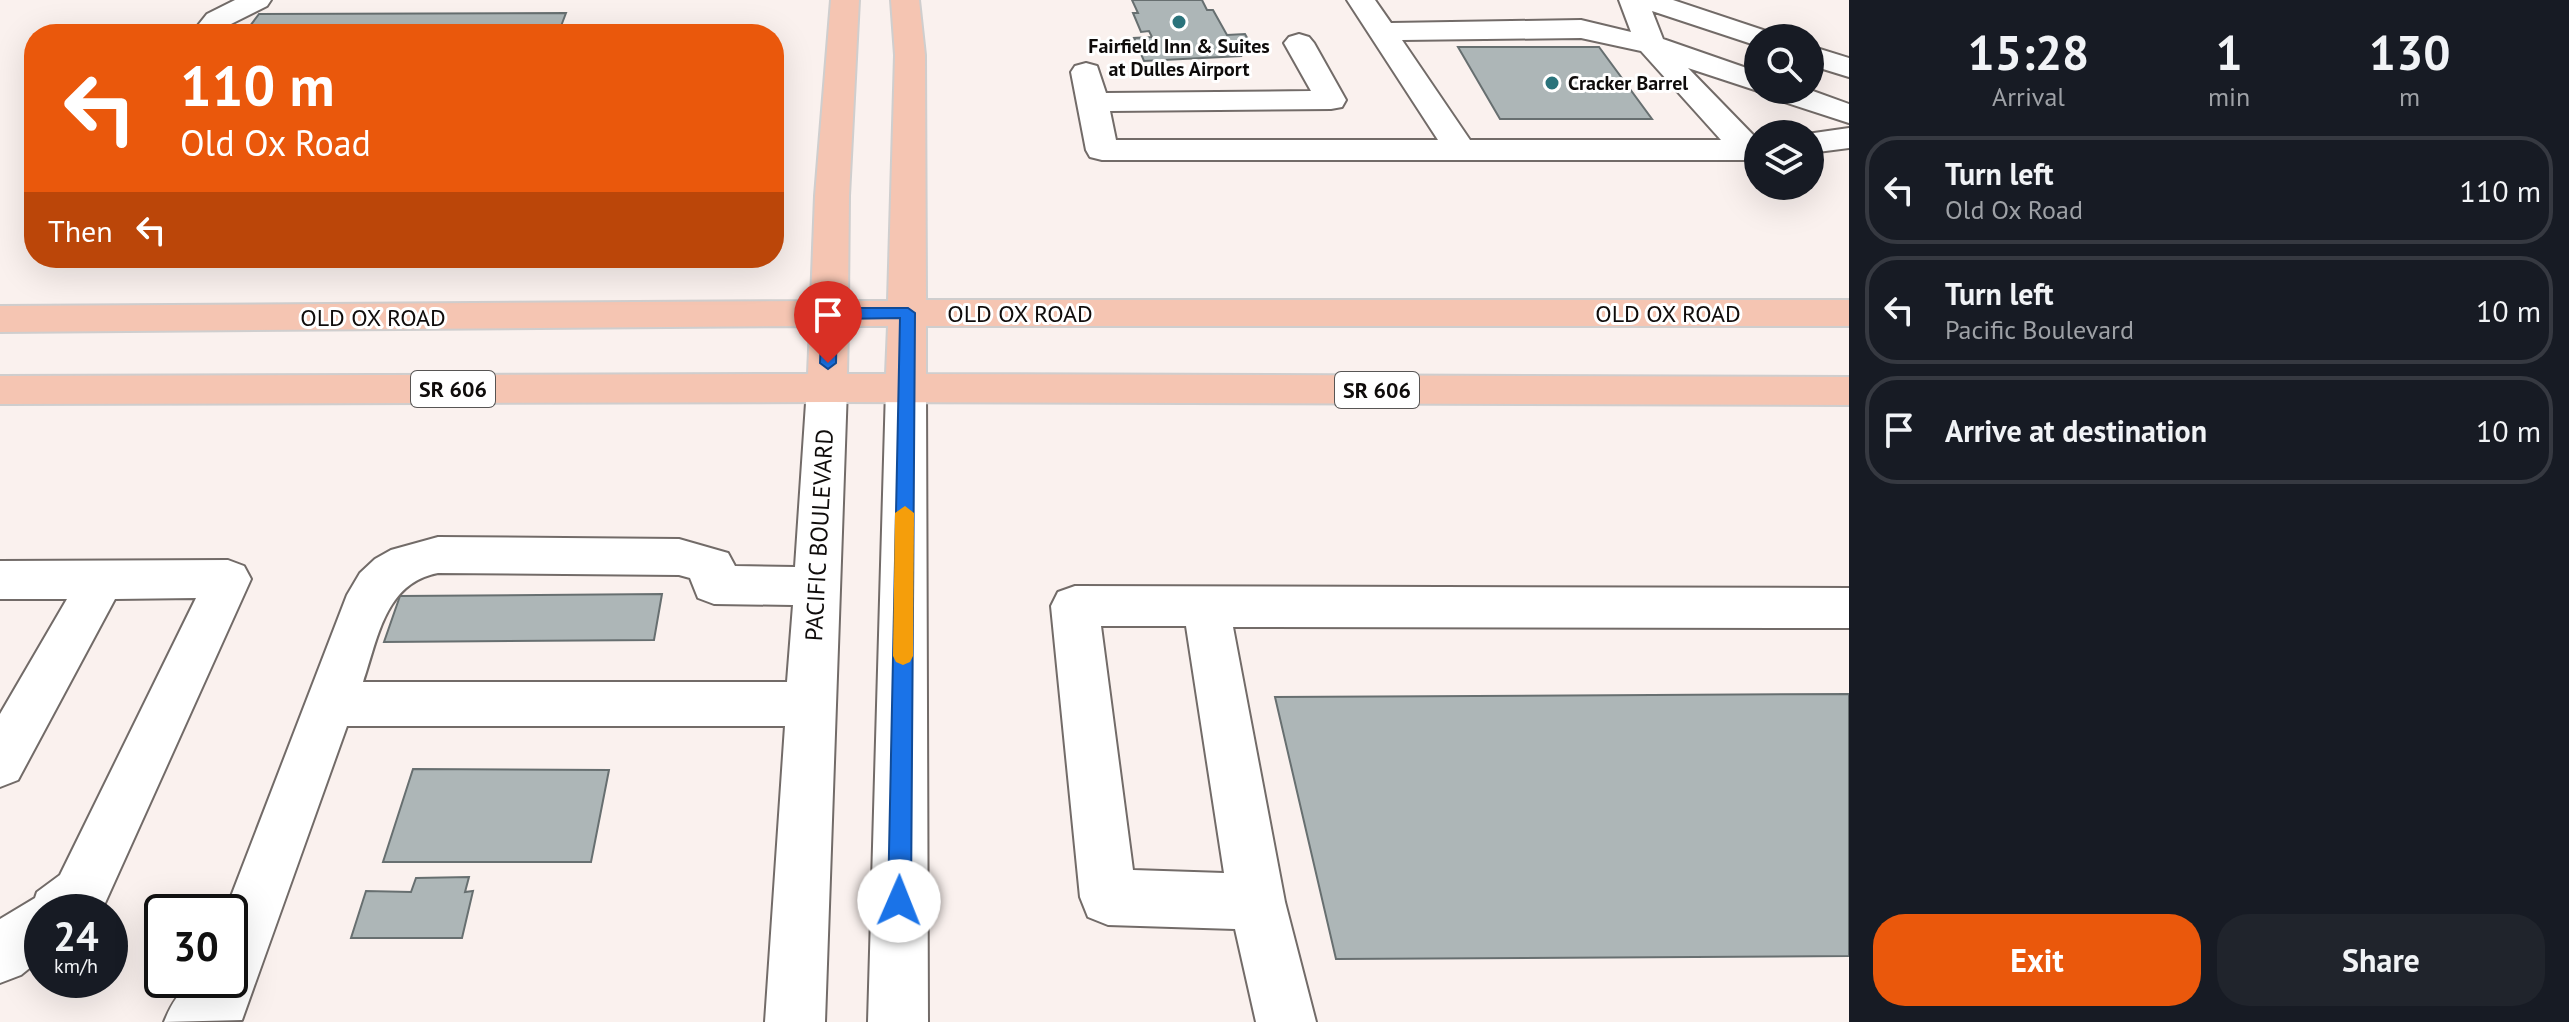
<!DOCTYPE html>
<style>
:root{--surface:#171b24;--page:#20242c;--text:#f1f3f6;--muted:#9ea1a6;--line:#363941;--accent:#ea580c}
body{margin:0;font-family:"PT Sans",sans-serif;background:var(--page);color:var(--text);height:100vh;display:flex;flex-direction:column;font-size:30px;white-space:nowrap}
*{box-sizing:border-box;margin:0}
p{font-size:26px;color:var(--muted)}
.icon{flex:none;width:44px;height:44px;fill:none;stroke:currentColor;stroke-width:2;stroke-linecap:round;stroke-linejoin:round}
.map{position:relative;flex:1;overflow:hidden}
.drawer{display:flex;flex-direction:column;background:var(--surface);width:720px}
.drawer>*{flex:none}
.guide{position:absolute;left:24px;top:24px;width:760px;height:244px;border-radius:32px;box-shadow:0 8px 32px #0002;background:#ea580c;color:#fff;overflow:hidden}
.fabs{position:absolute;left:1744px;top:24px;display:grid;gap:16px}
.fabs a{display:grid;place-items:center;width:80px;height:80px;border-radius:50%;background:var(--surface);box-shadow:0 8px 32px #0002;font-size:40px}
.speed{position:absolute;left:24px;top:894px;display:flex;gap:16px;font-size:40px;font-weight:700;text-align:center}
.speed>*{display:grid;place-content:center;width:104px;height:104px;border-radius:50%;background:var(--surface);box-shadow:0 8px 32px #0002;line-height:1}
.speed small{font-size:20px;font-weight:400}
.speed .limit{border:4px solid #111;border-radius:12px;background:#fff;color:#111}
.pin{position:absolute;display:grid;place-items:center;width:68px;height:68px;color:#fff;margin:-82px -34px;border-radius:50% 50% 50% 0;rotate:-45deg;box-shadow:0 0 8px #0007}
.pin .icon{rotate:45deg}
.me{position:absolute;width:88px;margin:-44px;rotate:1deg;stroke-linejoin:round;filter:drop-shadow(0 0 6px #0008)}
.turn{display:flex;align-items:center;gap:28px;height:168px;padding:0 24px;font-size:36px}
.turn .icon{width:104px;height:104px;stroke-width:2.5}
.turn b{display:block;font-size:56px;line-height:68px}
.then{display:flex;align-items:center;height:76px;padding:0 24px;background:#0003;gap:16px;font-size:30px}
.eta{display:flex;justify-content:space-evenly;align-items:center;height:136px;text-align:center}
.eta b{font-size:48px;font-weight:700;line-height:56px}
.button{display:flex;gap:16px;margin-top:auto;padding:16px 24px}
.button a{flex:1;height:92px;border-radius:32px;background:var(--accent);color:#fff;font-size:32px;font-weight:700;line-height:92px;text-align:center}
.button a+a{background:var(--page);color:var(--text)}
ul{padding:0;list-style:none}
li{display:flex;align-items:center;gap:24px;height:108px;margin:0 16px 12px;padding:0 8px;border:4px solid var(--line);border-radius:32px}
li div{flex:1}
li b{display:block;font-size:30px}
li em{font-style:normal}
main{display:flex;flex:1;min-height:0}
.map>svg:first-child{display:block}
</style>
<main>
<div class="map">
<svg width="1849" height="1022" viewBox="0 0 1849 1022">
<rect width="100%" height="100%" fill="#faf1ee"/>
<!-- building -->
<path fill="#adb6b7" stroke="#676f70" stroke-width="2" d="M1132 0H1202L1207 10H1213L1227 35 1245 34 1254 50 1239 51 1241 56 1144 61 1134 38 1152 37 1149 31 1141 32 1133 13H1138Z
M566 13 558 34H244L259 14Z
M1458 47H1599L1652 119H1500Z
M662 594 654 640 384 642 400 596Z
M1849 694V956L1336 959 1275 697Z
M413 769 609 770 591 862H383Z
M469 877 465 892 473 891 462 938H351L366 891 411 892 416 878Z"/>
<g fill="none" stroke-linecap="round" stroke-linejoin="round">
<defs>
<path id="minor" d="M235 0H271L267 6 227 26 220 34H191L207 14Z
M1347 0H1375L1391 23 1581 20 1631 32 1619 0H1673L1769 32 1773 38H1758V46L1652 11 1663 39 1758 72V90H1762L1758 91 1688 68 1758 140V160H1102L1090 157 1086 150 1071 72 1075 66 1086 63 1097 66 1106 93 1311 91 1284 43 1289 37 1299 34 1309 37 1314 43 1346 100 1342 107 1331 109 1110 111 1116 140H1438ZM1581 38 1641 51 1721 140H1470L1402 40Z
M1810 46 1849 58V77L1810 65Z
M1765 90H1810L1849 104V123L1769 97Z
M1849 128V148L1810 153V134H1807Z
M827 374 841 378 847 388 825 1022H765L785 726H347L242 1020 164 1022C179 985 191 980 230 980V912H225L347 595 360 573 375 559 391 550 438 537 679 539 728 553 735 566 795 567 807 388 813 378ZM438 573 679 575 690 578 698 598 714 604 793 605 787 682H363C378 638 385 583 438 573Z
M906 375 920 379 926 389 928 1022H868L886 389 892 379Z
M228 560 244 566 251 579 101 912H42V958L21 975 0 983V919L35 898 37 892 60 875 196 598 115 599 18 780 0 787V714L67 599H0V561Z
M1075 586 1849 588V628L1233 627 1285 902 1316 1022H1256L1235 929 1108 925 1088 917 1080 897 1051 606 1058 592ZM1101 626H1186L1224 873 1133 870Z"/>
<path id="major" d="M831 0H859L849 196 848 301H888L895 55 891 0H919L925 55 926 300H1849V326H926V374L1849 377V405L827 402 0 404V376L808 374 810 326 0 332V306L811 301 815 196ZM848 326H888L886 374H847Z"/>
</defs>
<!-- minor casing -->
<use href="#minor" stroke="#726b68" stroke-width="4"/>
<!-- major casing -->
<use href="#major" stroke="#cfcece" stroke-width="4"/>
<!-- minor -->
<use href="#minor" fill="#fff" fill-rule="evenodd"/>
<!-- major -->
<use href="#major" fill="#f5c5b2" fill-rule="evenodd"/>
</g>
<!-- route -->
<path fill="#1a73e8" stroke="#114b97" stroke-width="2" d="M829 308H908L915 313 911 901 907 909 899 912 891 909 888 901 900 318 837 319 836 363 828 369 820 363 822 314Z"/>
<!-- slow -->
<path fill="#f59e0b" d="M905 506 914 513 913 656 910 662 903 665 896 662 893 656 895 513Z"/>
<!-- markers -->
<g fill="#2a737b" stroke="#fff" stroke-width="3">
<circle cx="1179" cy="22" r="8"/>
<circle cx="1552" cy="83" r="8"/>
</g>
<g text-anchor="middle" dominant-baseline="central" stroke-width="6" stroke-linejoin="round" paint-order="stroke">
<!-- far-poi labels -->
<g font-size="20" font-weight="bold" fill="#0f0c0b" stroke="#fff">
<text x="1179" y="46">Fairfield Inn &amp; Suites<tspan x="1179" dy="23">at Dulles Airport</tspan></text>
<text x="1568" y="83" text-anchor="start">Cracker Barrel</text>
</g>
<!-- shield labels -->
<g fill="#fff" stroke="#575554" stroke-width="2">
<rect x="411" y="371" width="84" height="36" rx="6"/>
<rect x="1335" y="372" width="84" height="36" rx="6"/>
</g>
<g font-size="22" font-weight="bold" fill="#0f0c0b">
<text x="453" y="389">SR 606</text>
<text x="1377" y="390">SR 606</text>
</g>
<!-- street labels -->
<g font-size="24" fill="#0f0c0b" stroke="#fff">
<text x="1020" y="313">OLD OX ROAD</text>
<text x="1668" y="313">OLD OX ROAD</text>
<text x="373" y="317">OLD OX ROAD</text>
<text transform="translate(819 535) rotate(-87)">PACIFIC BOULEVARD</text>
</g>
</g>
</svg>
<div class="fabs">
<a><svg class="icon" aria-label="search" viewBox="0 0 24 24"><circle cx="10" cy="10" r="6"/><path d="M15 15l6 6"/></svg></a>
<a><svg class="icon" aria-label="layers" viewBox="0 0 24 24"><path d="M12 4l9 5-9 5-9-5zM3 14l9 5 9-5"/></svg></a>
</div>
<div class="speed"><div>24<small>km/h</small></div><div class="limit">30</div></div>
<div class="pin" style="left:828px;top:363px;background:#d93025"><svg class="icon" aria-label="arrive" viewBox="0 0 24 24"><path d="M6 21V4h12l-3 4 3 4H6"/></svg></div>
<svg class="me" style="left:899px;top:901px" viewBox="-20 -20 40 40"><circle r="19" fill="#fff"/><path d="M0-13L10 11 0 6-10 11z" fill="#1a73e8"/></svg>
<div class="guide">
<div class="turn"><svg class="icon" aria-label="left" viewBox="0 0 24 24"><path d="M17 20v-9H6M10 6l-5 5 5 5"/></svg><div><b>110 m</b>Old Ox Road</div></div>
<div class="then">Then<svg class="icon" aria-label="left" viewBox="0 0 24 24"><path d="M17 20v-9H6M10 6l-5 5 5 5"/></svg></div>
</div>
</div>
<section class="drawer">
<div class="eta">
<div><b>15:28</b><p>Arrival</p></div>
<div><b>1</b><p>min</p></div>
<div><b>130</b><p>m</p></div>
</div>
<ul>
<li><svg class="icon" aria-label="left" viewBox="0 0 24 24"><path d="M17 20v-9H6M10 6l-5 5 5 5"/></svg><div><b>Turn left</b><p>Old Ox Road</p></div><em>110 m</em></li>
<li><svg class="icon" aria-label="left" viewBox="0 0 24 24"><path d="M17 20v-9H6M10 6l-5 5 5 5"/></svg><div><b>Turn left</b><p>Pacific Boulevard</p></div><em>10 m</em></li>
<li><svg class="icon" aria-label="arrive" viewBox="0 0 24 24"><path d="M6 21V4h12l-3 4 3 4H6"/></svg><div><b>Arrive at destination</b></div><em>10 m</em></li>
</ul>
<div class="button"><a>Exit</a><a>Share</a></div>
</section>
</main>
